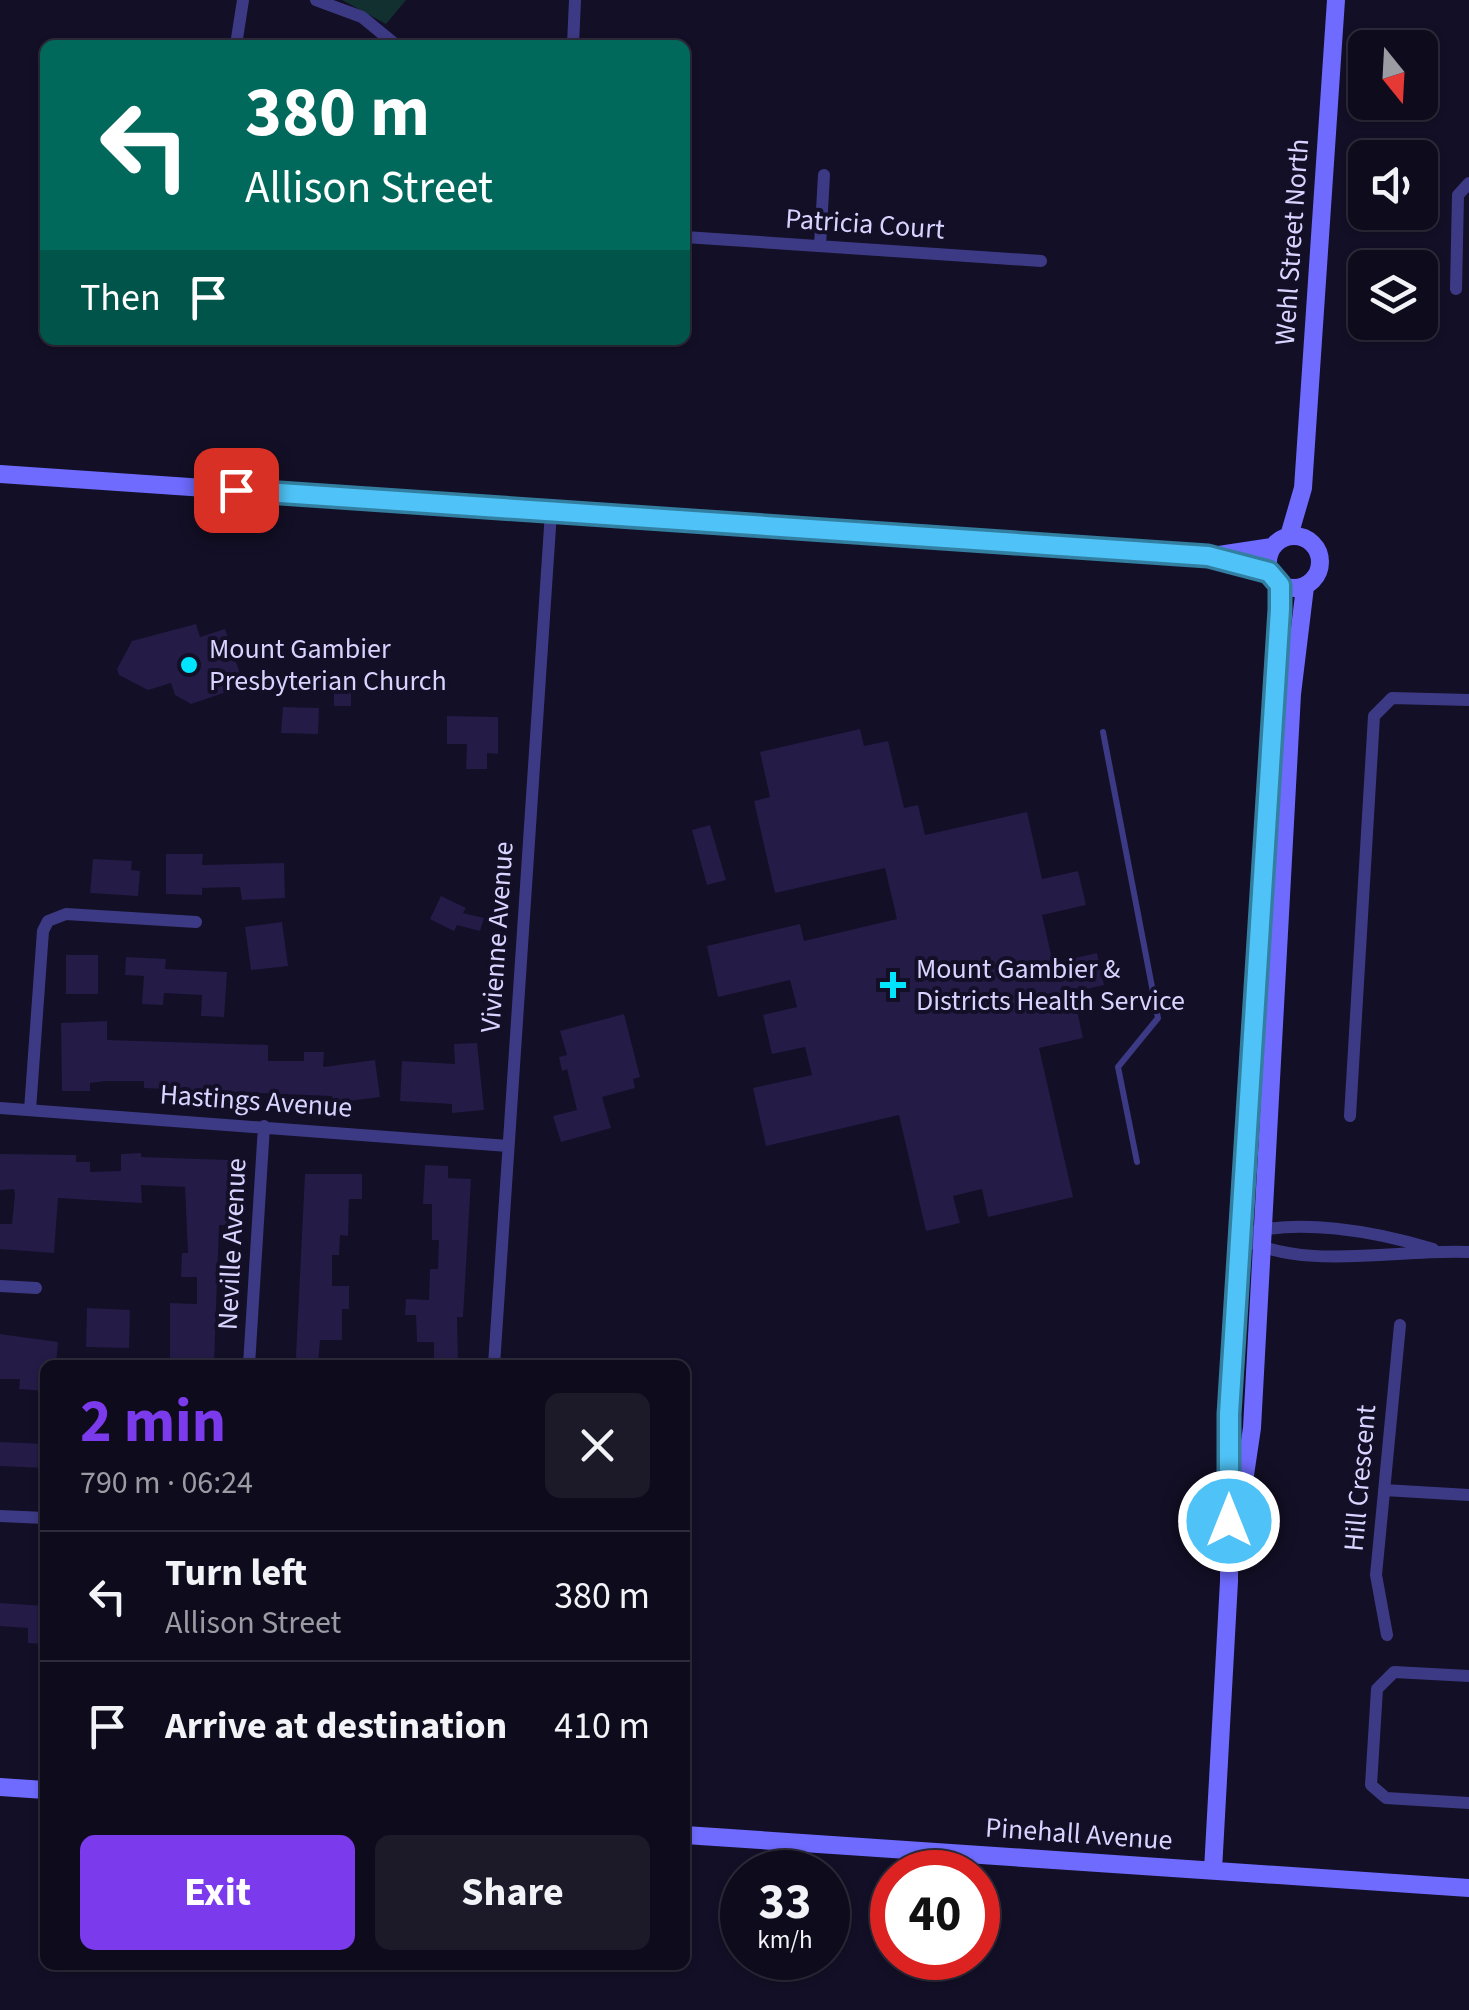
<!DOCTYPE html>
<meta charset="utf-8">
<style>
:root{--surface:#0e0b1c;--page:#1c1929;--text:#f1f3f6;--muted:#9b9ba3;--line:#2e2b3b;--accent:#7c3aed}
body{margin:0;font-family:"Source Sans 3",sans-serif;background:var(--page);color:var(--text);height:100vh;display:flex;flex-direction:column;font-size:38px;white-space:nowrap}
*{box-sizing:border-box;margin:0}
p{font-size:32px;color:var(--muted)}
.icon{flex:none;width:55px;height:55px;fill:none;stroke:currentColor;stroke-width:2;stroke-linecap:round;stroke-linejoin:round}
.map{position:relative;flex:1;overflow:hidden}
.drawer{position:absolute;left:40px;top:1360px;width:650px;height:610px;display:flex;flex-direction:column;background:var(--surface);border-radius:15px;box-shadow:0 2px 8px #0004,0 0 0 2px var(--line)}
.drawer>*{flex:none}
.top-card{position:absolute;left:40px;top:40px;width:650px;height:305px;border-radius:15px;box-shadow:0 2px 8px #0004,0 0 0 2px var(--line);background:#00695c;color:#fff;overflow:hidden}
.needle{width:65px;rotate:162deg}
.controls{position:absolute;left:1348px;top:30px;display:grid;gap:20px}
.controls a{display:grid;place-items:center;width:90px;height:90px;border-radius:15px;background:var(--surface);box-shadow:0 2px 8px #0004,0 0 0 2px var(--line);font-size:50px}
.speed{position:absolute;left:720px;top:1850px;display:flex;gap:20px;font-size:50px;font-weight:700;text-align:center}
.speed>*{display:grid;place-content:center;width:130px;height:130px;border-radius:50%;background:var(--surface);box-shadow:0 2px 8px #0004,0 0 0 2px var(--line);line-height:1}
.speed small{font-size:25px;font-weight:400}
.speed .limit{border:15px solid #d22;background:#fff;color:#111}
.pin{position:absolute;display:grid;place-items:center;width:85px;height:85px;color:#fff;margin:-42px;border-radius:20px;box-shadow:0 5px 15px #0006}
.me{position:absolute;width:110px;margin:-55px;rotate:0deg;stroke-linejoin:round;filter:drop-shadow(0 0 8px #0008)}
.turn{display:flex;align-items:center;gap:35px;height:210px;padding:0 40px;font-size:45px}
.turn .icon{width:130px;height:130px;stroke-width:2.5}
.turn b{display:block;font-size:70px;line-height:85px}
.then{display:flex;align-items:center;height:95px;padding:0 40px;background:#0003;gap:20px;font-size:38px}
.round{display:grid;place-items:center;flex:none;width:105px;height:105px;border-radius:15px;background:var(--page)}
.head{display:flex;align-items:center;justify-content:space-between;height:170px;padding:0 40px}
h1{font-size:60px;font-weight:700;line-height:75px;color:var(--accent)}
.action{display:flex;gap:20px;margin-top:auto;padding:20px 40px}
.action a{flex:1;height:115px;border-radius:15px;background:var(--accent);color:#fff;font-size:40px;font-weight:700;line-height:115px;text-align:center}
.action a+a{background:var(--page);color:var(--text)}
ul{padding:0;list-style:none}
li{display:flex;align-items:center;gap:30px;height:130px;padding:0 40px;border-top:2px solid var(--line)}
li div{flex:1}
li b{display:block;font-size:38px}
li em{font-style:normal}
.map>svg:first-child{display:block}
</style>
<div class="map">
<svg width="1469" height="2010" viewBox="0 0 1469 2010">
<rect width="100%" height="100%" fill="#130f26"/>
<!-- green -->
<path fill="#12302f" d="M342 0H406L386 24Z"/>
<!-- building -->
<path fill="#241b47" d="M196 624 200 637 225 629 244 686 191 704 175 695 171 683 148 690 119 675 117 669 132 641Z
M334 687 351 688V706H334Z
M283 707 319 708 318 734 281 733Z
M447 716 498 717V754L487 753V769H466L467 744H447Z
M860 729 864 746 888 741 904 808 918 805 925 835 1027 812 1042 879 1078 871 1086 905 1042 915 1053 963 1097 953 1104 985 1073 992 1083 1038 1039 1048 1073 1197 988 1217 982 1189 953 1196 960 1223 926 1231 899 1115 766 1146 753 1088 812 1075 805 1047 772 1054 763 1015 797 1007 790 980 718 997 707 946 800 924 804 941 897 919 885 868 775 893 754 801 770 797 760 752Z
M710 825 726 880 707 885 692 830Z
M166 854H203L202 865 284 863 285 898 242 900 240 887 202 888V895L166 894Z
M93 859 132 861 131 870 140 871 138 896 90 893Z
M441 896 466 908 463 913 484 918 480 931 457 925 454 931 430 919Z
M282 922 288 966 251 970 245 927Z
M66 955H98V994H66Z
M126 957 166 959 165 969 227 972 224 1017 201 1016 202 995 164 993 163 1005 142 1004 144 976 125 975Z
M624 1014 640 1077 633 1079 635 1088 602 1097 611 1128 561 1142 553 1116 577 1110 567 1069 562 1071 559 1057 567 1055 560 1031Z
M107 1021V1040L268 1045V1061H304V1052H324L323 1067 375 1060 380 1097 333 1103 332 1096 144 1088V1081H106L90 1083V1091H62L61 1023Z
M477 1043 484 1110 452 1113V1104L400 1101 402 1061 455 1064 454 1044Z
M141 1153V1157L228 1160 227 1225H219L214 1365H170V1303L197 1304V1277H181L182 1253H188L185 1187 141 1185 142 1203 58 1198 54 1253 0 1249V1224H12L15 1194 14 1189 0 1190V1154L76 1155V1162H90V1172L121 1171V1154Z
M425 1165 448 1166V1178L471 1179 463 1317H457L458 1365H434V1342H417L416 1315H405L406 1299 429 1300 430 1269H438L439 1240H432V1204H423Z
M305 1174H362V1199H349L348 1236 340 1235 339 1255H332V1286H349V1309H342V1340H320L318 1365H298L296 1356Z
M87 1308 130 1310 129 1348 86 1347Z
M0 1334 58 1342 56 1365H45V1391L19 1389 20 1379H0Z
M0 1442 45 1444V1468L0 1466Z
M0 1603 45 1606V1644L28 1643V1628L0 1626Z"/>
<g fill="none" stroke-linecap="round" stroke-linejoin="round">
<!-- lane -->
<path stroke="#3d3a85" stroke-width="6" d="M1103 732 1158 1018 1118 1067 1137 1162"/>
<!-- street -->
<path stroke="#3d3a85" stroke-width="12" d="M316 0 362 17 396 45
M236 45 243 0
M573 45 575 0
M685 237 1041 261
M820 246 824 175
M1456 289 1458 195 1469 183
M0 1108 508 1146
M30 1110 43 931 48 921 66 914 196 922
M1350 1116 1374 716 1392 698 1469 700
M1239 1236C1301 1273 1400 1248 1469 1252
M1239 1236C1294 1216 1378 1232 1433 1249
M0 1286 36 1288
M249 1365 264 1126
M494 1365 551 512
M1384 1490 1469 1495
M0 1516 45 1518
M1387 1635 1376 1575 1400 1325
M1469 1676 1394 1672 1377 1689 1371 1785 1386 1798 1469 1803"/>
<!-- secondary -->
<path stroke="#6f6bff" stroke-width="18" d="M0 474 1208 557 1269 572
M1268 562a26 26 0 1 1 52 0a26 26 0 1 1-52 0Z
M1289 536 1303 488 1336 0
M1219 555 1272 547
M1238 1522 1252 1428 1292 694 1305 587
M0 1787 45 1790
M685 1835 1469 1888
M1213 1870 1229 1581V1414L1280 585"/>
</g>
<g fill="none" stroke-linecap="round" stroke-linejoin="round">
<defs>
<path id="route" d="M236 490 1208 556 1269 572 1280 585V609L1229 1414V1521"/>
</defs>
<!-- route casing -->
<use href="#route" stroke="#337fa1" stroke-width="25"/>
<!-- route -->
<use href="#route" stroke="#4fc3f7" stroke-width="18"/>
</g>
<!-- markers -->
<g fill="#00e5ff" stroke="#130f26" stroke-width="4">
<circle cx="189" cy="665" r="10"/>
<path d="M888 970h10v10h10v10h-10v10h-10v-10h-10v-10h10z"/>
</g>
<g text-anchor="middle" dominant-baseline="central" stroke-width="8" stroke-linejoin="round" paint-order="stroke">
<!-- street labels -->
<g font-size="28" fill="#d9d4ff" stroke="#130f26">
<text transform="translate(865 224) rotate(4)">Patricia Court</text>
<text transform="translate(1292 242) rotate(-86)">Wehl Street North</text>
<text transform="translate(497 937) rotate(-86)">Vivienne Avenue</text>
<text transform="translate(256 1101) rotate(4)">Hastings Avenue</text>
<text transform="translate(232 1244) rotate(-87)">Neville Avenue</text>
<text transform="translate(1360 1478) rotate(-85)">Hill Crescent</text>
<text transform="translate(1079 1834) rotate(4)">Pinehall Avenue</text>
</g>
<!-- poi labels -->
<g font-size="28" fill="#d9d4ff" stroke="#130f26" text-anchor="start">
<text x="209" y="649">Mount Gambier<tspan x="209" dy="32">Presbyterian Church</tspan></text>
<text x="916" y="969">Mount Gambier &amp;<tspan x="916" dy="32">Districts Health Service</tspan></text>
</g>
</g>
</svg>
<div class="controls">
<a><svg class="needle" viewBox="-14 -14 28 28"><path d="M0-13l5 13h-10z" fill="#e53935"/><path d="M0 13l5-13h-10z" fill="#9b9ba3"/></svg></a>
<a><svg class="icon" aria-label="sound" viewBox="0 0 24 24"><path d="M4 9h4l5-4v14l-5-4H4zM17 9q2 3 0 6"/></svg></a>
<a><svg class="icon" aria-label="layers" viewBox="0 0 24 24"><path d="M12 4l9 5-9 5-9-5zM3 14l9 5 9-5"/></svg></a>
</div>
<div class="speed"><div>33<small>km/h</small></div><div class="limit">40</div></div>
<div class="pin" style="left:236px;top:490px;background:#d93025"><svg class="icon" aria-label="arrive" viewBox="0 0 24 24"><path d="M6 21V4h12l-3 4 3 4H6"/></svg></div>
<svg class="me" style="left:1229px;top:1521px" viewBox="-20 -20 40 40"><circle r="17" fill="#4fc3f7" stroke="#fff" stroke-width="3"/><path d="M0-11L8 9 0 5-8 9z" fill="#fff"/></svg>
<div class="top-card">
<div class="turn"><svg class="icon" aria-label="left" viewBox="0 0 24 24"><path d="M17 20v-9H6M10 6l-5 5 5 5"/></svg><div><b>380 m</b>Allison Street</div></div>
<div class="then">Then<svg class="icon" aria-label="arrive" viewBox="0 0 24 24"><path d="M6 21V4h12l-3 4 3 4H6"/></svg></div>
</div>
<section class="drawer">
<div class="head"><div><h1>2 min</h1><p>790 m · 06:24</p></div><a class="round"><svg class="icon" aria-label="close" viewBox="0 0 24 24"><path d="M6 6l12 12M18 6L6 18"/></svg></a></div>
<ul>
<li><svg class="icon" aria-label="left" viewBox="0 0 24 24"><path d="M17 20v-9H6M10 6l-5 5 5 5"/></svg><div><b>Turn left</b><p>Allison Street</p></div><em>380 m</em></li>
<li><svg class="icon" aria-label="arrive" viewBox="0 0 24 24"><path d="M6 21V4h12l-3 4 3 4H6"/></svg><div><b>Arrive at destination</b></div><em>410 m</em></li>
</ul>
<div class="action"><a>Exit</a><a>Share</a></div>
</section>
</div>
